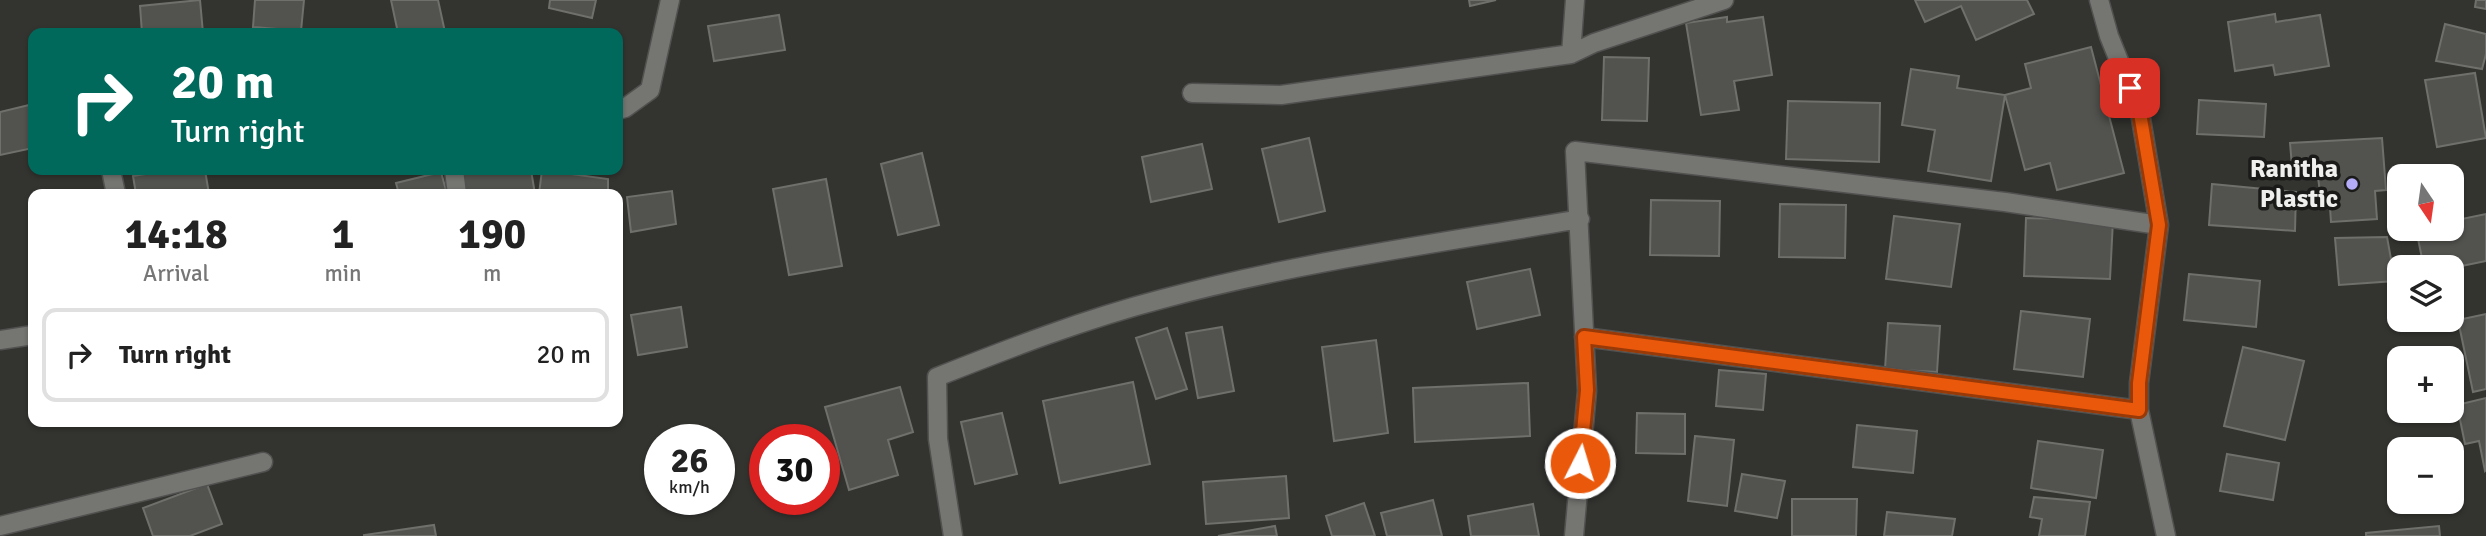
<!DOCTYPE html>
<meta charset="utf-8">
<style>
:root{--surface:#fff;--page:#f2f2f2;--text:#222;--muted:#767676;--line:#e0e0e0}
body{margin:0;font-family:Signika,sans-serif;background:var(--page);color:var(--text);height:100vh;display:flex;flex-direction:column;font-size:26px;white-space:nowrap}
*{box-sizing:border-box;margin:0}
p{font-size:23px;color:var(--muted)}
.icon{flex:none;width:38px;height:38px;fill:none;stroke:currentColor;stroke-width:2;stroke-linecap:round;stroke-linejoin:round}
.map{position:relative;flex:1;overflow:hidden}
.side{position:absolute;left:28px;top:189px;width:595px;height:238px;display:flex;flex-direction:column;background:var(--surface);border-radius:14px;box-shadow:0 2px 5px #0004}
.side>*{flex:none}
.banner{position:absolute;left:28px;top:28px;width:595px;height:147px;border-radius:14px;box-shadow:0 2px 5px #0004;background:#00695c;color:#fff;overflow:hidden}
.needle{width:46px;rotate:167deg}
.buttons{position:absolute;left:2387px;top:164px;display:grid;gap:14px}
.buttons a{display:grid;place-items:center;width:77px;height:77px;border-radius:14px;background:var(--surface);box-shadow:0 2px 5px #0004;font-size:35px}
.speed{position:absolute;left:644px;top:424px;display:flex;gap:14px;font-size:35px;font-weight:700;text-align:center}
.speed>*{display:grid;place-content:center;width:91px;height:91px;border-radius:50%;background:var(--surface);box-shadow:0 2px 5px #0004;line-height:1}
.speed small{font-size:18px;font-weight:400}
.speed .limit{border:10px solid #d22;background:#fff;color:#111}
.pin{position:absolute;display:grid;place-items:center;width:60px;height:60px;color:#fff;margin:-30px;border-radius:14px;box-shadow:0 4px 10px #0006}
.me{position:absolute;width:77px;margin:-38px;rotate:5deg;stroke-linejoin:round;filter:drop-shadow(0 0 5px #0008)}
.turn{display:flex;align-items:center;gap:24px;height:147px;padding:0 28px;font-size:32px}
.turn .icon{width:91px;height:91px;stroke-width:2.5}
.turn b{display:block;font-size:49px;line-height:60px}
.eta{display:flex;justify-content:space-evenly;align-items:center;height:119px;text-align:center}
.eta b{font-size:42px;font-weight:700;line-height:49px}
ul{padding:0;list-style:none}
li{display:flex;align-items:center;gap:21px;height:94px;margin:0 14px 10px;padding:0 14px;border:4px solid var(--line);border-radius:14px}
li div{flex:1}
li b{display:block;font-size:26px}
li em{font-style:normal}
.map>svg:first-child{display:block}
</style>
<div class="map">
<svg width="2486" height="536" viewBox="0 0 2486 536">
<rect width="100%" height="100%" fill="#333330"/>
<!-- building -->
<path fill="#52534f" stroke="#6f6f6b" stroke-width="2" d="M200 0 203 33H142L140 6Z
M255 0H304L301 31 253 27Z
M391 0H438L445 32 398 33Z
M550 0H596L592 18 549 8Z
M1469 0H1496L1470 6Z
M1915 0H2027L2034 14 1976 40 1961 6 1925 22Z
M2476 0H2486V9L2475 7Z
M2275 14 2276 22 2320 15 2329 66 2275 75 2273 65 2235 71 2228 22Z
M779 15 785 50 714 61 708 26Z
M1727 17V22L1763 17 1772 75 1734 81 1739 110 1701 115 1686 23Z
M2445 24 2486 34V54L2482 69 2436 61Z
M2091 47 2124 173 2057 190 2050 163 2025 170 2005 95 2031 88 2025 64Z
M1604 57 1649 58 1647 121 1602 120Z
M1911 69 1959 76 1957 88 2005 95 1991 181 1928 171 1935 130 1902 125Z
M2475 73 2486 138 2437 147 2425 80Z
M2199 100 2266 104 2264 137 2197 134Z
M1788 101 1880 103 1879 162 1786 159Z
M33 104V148L0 155V112Z
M1309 138 1325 211 1279 222 1262 149Z
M2382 138 2386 190 2375 191 2377 219 2331 222 2329 193H2320L2318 177 2293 178 2290 143Z
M1202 144 1212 189 1151 202 1142 157Z
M922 153 939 225 898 235 881 164Z
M170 170H205L209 194H136L133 176Z
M459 170H531L535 194H462Z
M542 170 608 179V194H539Z
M441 172 447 194H399L396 183Z
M826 179 842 266 789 275 773 189Z
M2212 184 2296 192 2295 231 2209 225Z
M672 191 676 224 631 232 627 197Z
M1651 200 1720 201 1719 256 1650 255Z
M1780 204 1846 205 1845 258 1779 257Z
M2486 214V261L2452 268H2424L2416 229H2452V221Z
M1894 216 1960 224 1951 287 1886 279Z
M2026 218 2113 220 2110 279 2024 276Z
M2387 237 2395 281 2339 285 2335 238Z
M1530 269 1540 315 1477 329 1467 282Z
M2189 274 2260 281 2256 327 2184 320Z
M681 307 687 347 638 355 631 315Z
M2021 311 2090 319 2083 377 2014 369Z
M2486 314V389L2473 392 2458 320Z
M1888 323 1940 326 1937 372 1885 369Z
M1222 327 1234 391 1198 398 1186 333Z
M1167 328 1187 389 1156 399 1136 338Z
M1376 340 1388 433 1334 441 1322 347Z
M2243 347 2304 361 2285 440 2224 426Z
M1719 370 1766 374 1763 410 1716 406Z
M1133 382 1150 464 1060 483 1043 401Z
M1528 383 1530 436 1415 442 1413 388Z
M900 387 913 432 888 440 898 475 849 490 825 407Z
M2486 398V470L2485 471 2479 441 2465 444 2457 405Z
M1002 413 1017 474 975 484 961 422Z
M1637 413 1685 414V454L1636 453Z
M1857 425 1917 431 1913 473 1853 467Z
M1695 436 1734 440 1727 506 1688 501Z
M2038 441 2103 450 2096 498 2031 488Z
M2227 454 2279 463 2273 500 2220 491Z
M1742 474 1785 481 1777 518 1735 511Z
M1286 476 1289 518 1206 524 1203 482Z
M207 484 222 524 190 536H153L143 508Z
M2034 497 2090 502 2085 536H2039L2042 519 2030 517Z
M1792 499H1857L1856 536H1792Z
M1433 500 1442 536H1387L1381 513Z
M1364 503 1375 536H1332L1326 516Z
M1533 504 1539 536H1471L1468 516Z
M1887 512 1955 519 1952 536H1884Z
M434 525 436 536H364V535Z
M1275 526 1277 536H1218Z
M2439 526 2440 536H2366V533Z"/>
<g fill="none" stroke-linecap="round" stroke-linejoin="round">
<defs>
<path id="minor" d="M2099 0 2109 36 2140 113 2159 225 2139 383V410L2166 536
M1571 54 1575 0
M1192 93 1281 95 1571 54 1594 43 1724 0
M618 110 625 108 650 90 670 0
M111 170 116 194
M454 170 457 194
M1584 337 2139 410
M0 340 33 335
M0 526 263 462
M953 536 938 439 937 377C1010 348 1085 319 1162 299 1299 262 1440 243 1580 219
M1574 536 1587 391 1575 151 2005 202 2159 225"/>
</defs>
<!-- minor casing -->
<use href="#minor" stroke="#515250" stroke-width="21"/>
<!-- minor -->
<use href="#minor" stroke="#757672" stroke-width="18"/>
</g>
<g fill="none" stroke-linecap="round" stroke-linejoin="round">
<defs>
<path id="route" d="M1580 463 1587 390 1584 337 2139 410V383L2159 225 2140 113 2130 88"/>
</defs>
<!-- route casing -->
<use href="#route" stroke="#983908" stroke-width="18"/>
<!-- route -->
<use href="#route" stroke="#ea580c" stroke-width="12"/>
</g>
<!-- markers -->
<circle fill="#b4acf9" stroke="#1a1b19" stroke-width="2.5" cx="2352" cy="184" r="7"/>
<g text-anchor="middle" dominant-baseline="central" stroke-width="7" stroke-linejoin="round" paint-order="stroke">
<!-- poi labels -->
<g font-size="26" font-weight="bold" fill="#eff0ee" stroke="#1a1b19" text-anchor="end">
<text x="2338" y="169">Ranitha<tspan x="2338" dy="30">Plastic</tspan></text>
</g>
</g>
</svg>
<div class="buttons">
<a><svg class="needle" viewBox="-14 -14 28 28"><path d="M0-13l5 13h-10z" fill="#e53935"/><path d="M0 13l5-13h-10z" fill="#767676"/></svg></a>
<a><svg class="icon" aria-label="layers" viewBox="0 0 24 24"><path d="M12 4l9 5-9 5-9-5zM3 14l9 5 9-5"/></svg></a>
<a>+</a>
<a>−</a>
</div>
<div class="speed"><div>26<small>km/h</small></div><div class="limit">30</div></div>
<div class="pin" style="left:2130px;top:88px;background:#d93025"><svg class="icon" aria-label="arrive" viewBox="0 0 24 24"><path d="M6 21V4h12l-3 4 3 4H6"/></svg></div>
<svg class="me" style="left:1580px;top:463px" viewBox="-20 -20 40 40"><circle r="17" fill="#ea580c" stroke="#fff" stroke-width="3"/><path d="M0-11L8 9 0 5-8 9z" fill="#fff"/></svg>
<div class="banner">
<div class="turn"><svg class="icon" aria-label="right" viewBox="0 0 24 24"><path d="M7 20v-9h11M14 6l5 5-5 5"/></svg><div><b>20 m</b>Turn right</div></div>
</div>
<section class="side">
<div class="eta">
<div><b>14:18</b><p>Arrival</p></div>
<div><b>1</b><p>min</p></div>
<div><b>190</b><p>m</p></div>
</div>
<ul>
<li><svg class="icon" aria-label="right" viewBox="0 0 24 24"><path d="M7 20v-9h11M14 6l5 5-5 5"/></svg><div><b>Turn right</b></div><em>20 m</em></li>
</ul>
</section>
</div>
